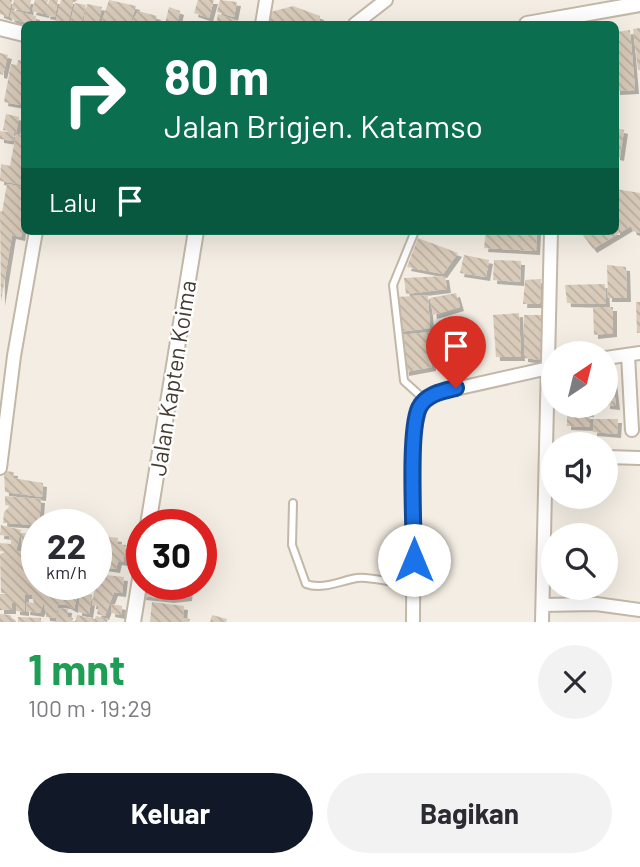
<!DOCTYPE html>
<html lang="id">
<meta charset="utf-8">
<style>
:root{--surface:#fff;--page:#f2f2f3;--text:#2b2b33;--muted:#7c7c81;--accent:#111827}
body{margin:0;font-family:Barlow,sans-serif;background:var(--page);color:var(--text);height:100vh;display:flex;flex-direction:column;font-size:26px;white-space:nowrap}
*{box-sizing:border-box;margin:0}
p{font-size:23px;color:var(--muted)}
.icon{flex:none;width:38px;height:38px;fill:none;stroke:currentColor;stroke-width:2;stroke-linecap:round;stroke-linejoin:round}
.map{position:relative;height:622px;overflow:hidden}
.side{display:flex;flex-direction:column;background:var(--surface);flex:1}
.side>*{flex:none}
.top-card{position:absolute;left:21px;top:21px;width:598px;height:214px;border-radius:10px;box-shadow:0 7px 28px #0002;background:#0b6e4f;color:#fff;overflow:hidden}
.needle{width:46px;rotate:35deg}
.buttons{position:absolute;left:541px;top:341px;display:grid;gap:14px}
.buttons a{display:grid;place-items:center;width:77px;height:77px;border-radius:50%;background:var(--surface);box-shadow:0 7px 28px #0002;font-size:35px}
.speed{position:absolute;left:21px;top:509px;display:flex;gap:14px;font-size:35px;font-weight:700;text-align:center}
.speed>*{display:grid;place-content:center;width:91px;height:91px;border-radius:50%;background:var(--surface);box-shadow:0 7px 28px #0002;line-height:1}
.speed small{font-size:18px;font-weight:400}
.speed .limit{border:10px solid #d22;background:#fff;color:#111}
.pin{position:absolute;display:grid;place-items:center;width:60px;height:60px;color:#fff;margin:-72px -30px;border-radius:50% 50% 50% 0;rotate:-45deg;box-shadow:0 0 7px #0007}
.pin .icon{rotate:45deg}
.me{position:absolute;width:77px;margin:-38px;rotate:0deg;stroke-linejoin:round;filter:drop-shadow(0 0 5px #0008)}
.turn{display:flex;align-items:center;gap:24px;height:147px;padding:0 28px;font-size:32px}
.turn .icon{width:91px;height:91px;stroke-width:2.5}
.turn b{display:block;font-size:49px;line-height:60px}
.then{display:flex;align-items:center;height:66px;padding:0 28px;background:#0003;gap:14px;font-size:26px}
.round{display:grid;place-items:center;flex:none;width:74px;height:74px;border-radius:37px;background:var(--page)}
.headline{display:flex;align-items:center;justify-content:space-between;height:119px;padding:0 28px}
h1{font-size:42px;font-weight:700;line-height:52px;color:#1e9e55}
.cta{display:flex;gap:14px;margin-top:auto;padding:14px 28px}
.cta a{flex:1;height:80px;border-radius:42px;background:var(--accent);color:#fff;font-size:28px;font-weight:700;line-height:80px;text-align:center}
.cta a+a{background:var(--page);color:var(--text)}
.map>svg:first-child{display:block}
</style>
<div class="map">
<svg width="640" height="622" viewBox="0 0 640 622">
<defs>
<pattern id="building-back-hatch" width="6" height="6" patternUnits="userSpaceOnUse" patternTransform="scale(1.75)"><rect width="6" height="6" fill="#d9cbba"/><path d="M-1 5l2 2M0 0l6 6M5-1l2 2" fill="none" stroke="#bcafa0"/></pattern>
<filter id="shadow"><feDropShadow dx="4" dy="4" stdDeviation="0" flood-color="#0004"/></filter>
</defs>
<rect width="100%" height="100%" fill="#f3ede3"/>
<!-- building -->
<path fill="url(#building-back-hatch)" filter="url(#shadow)" d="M0 0H12L8 17 0 14Z
M14 0H31L29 12 12 8Z
M35 0H48L45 14 32 11Z
M49 0H58L55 17 46 15Z
M61 0H78L73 3 68 24H55Z
M109 0 136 6 130 24H101Z
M198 0H214L209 18 194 13Z
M220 0 237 2 234 17 217 12Z
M75 3 86 5 81 24H70Z
M87 4 102 7 98 24H83Z
M293 6 320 16V24H267V13Z
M169 7 180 11 177 24H165Z
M12 10 36 16 35 24 14 20 10 17Z
M138 11 157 16 154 24H131Z
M218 14 238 21 237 24H216Z
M640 28V70H638L633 29Z
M630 30 635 90 616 91V32Z
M0 53 8 55 3 75 0 74Z
M18 60 24 61V96L21 97 20 105 4 102 11 64 17 65Z
M6 114 19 117 16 133 3 130Z
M616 128 624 130 620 157 616 156Z
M0 131 14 133 13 141 0 139Z
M16 134 24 136V185L0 181 1 164 10 166Z
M7 184 24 187V218L21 237 12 235 1 302 0 211 2 212Z
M616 189 640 193V233L633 231 631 226 593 249 580 231H616Z
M486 231H537L536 251 484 248Z
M418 238 458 253 443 274 407 267Z
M464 255 489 260 486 277 460 273Z
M494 260 521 261 520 282 493 280Z
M607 265 626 267 627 298H608Z
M445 276 447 289 406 294 404 278Z
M541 279 540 304H523L525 280Z
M605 284 606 304 567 303 565 285Z
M456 293 460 307 433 315 430 298Z
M428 295 430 328 399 332 397 297Z
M636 302H640V333H637Z
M593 307H613V333L594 335Z
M519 313 521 357H496L493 315Z
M524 315H542L541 360 524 358Z
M431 332 432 367 405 372 401 335Z
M463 333 464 366H443L441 334Z
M606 380H613L616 406 606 405Z
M569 406H590V413L569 412Z
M567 415H590V427L567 426Z
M594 419H618L617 434 593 432Z
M4 471 14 472 13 478 43 483 42 497 5 492Z
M5 496 41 499 39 525 3 523 4 512 10 506 5 505Z
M1 525 21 530 16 551H21L22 533 37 534 35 588 59 591 39 584H69L67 605 58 604 56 618 46 617 44 602 40 613 26 611 27 602 34 603 32 595H25V612L16 611V603H12V610H0V594H14L1 593 0 554 5 552 0 551V543L11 544V541L9 536 0 535Z
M96 535 118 538 117 544 126 545 123 562 118 561 116 569 96 566Z
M97 574 124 577 122 593 114 592 105 616 97 614 99 606 92 605Z
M144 584 189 587 188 597 170 599 142 596Z
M70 589 79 590 74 609 67 605Z
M80 594 92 595 89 614 78 612Z
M152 602 184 606 183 618 190 619 189 622H150Z
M112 604 122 606 121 615 111 613Z
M59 608 68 609 67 617 73 618 72 622H56Z
M0 614 10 615 15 622H0Z
M77 615 95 619 96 616 108 619 107 622H75Z
M212 615 227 619 226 622H210Z
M18 617 41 618V622H18Z"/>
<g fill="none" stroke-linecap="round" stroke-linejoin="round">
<defs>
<path id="service" d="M415 231 393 285 404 381 426 401
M293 503 292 545 306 584C322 590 340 581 357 578 369 576 398 584 414 585"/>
<path id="minor" d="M262 24 266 0
M355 24 386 0
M628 355 632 430
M606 358 640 353
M606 457 640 458
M0 468 14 356 36 231
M543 605 596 604 640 610
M413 622 414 433 420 406 433 394 553 367
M542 622 551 231"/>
<path id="tertiary" d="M527 24 640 4
M0 28 24 34
M148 525 196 231
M133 622 142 567"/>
</defs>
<!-- service casing -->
<use href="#service" stroke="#c3b7a8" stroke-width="10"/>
<!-- minor casing -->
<use href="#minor" stroke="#c3b7a8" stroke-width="16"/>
<!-- tertiary casing -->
<use href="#tertiary" stroke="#c3b7a8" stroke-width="18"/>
<!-- service -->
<use href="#service" stroke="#fff" stroke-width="6"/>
<!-- minor -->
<use href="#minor" stroke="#fff" stroke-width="12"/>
<!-- tertiary -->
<use href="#tertiary" stroke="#fff" stroke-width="14"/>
</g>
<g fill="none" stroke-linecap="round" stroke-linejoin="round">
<defs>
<path id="route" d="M414 560C414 528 408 432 419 408 426 394 443 391 456 388"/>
</defs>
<!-- route casing -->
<use href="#route" stroke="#114b97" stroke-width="18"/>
<!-- route -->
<use href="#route" stroke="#1a73e8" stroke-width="12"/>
</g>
<g text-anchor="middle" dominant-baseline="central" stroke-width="5" stroke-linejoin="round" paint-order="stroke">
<!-- street labels -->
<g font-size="23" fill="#463d32" stroke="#fff">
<text transform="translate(172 378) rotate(-81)">Jalan Kapten Koima</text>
</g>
</g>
</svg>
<div class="buttons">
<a><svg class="needle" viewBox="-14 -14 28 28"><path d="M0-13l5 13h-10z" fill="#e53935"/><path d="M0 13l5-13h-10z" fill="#7c7c81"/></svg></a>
<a><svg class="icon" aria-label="sound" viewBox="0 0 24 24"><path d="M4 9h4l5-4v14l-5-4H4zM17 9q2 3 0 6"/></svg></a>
<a><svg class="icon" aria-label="search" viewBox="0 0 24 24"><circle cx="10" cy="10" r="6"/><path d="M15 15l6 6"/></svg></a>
</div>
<div class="speed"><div>22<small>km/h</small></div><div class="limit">30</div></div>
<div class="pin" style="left:456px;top:388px;background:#d93025"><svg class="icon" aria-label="arrive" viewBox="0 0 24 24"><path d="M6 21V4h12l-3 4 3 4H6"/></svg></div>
<svg class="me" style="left:414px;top:560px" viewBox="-20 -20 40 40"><circle r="19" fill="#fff"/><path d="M0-13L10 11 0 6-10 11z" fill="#1a73e8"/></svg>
<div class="top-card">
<div class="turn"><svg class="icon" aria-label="right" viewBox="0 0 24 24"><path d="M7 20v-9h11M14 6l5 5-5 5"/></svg><div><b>80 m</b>Jalan Brigjen. Katamso</div></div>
<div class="then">Lalu<svg class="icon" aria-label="arrive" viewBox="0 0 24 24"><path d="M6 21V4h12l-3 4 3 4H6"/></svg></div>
</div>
</div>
<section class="side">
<div class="headline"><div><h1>1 mnt</h1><p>100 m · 19:29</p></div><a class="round"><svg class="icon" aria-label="close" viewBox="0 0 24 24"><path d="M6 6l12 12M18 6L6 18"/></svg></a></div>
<div class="cta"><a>Keluar</a><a>Bagikan</a></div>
</section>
